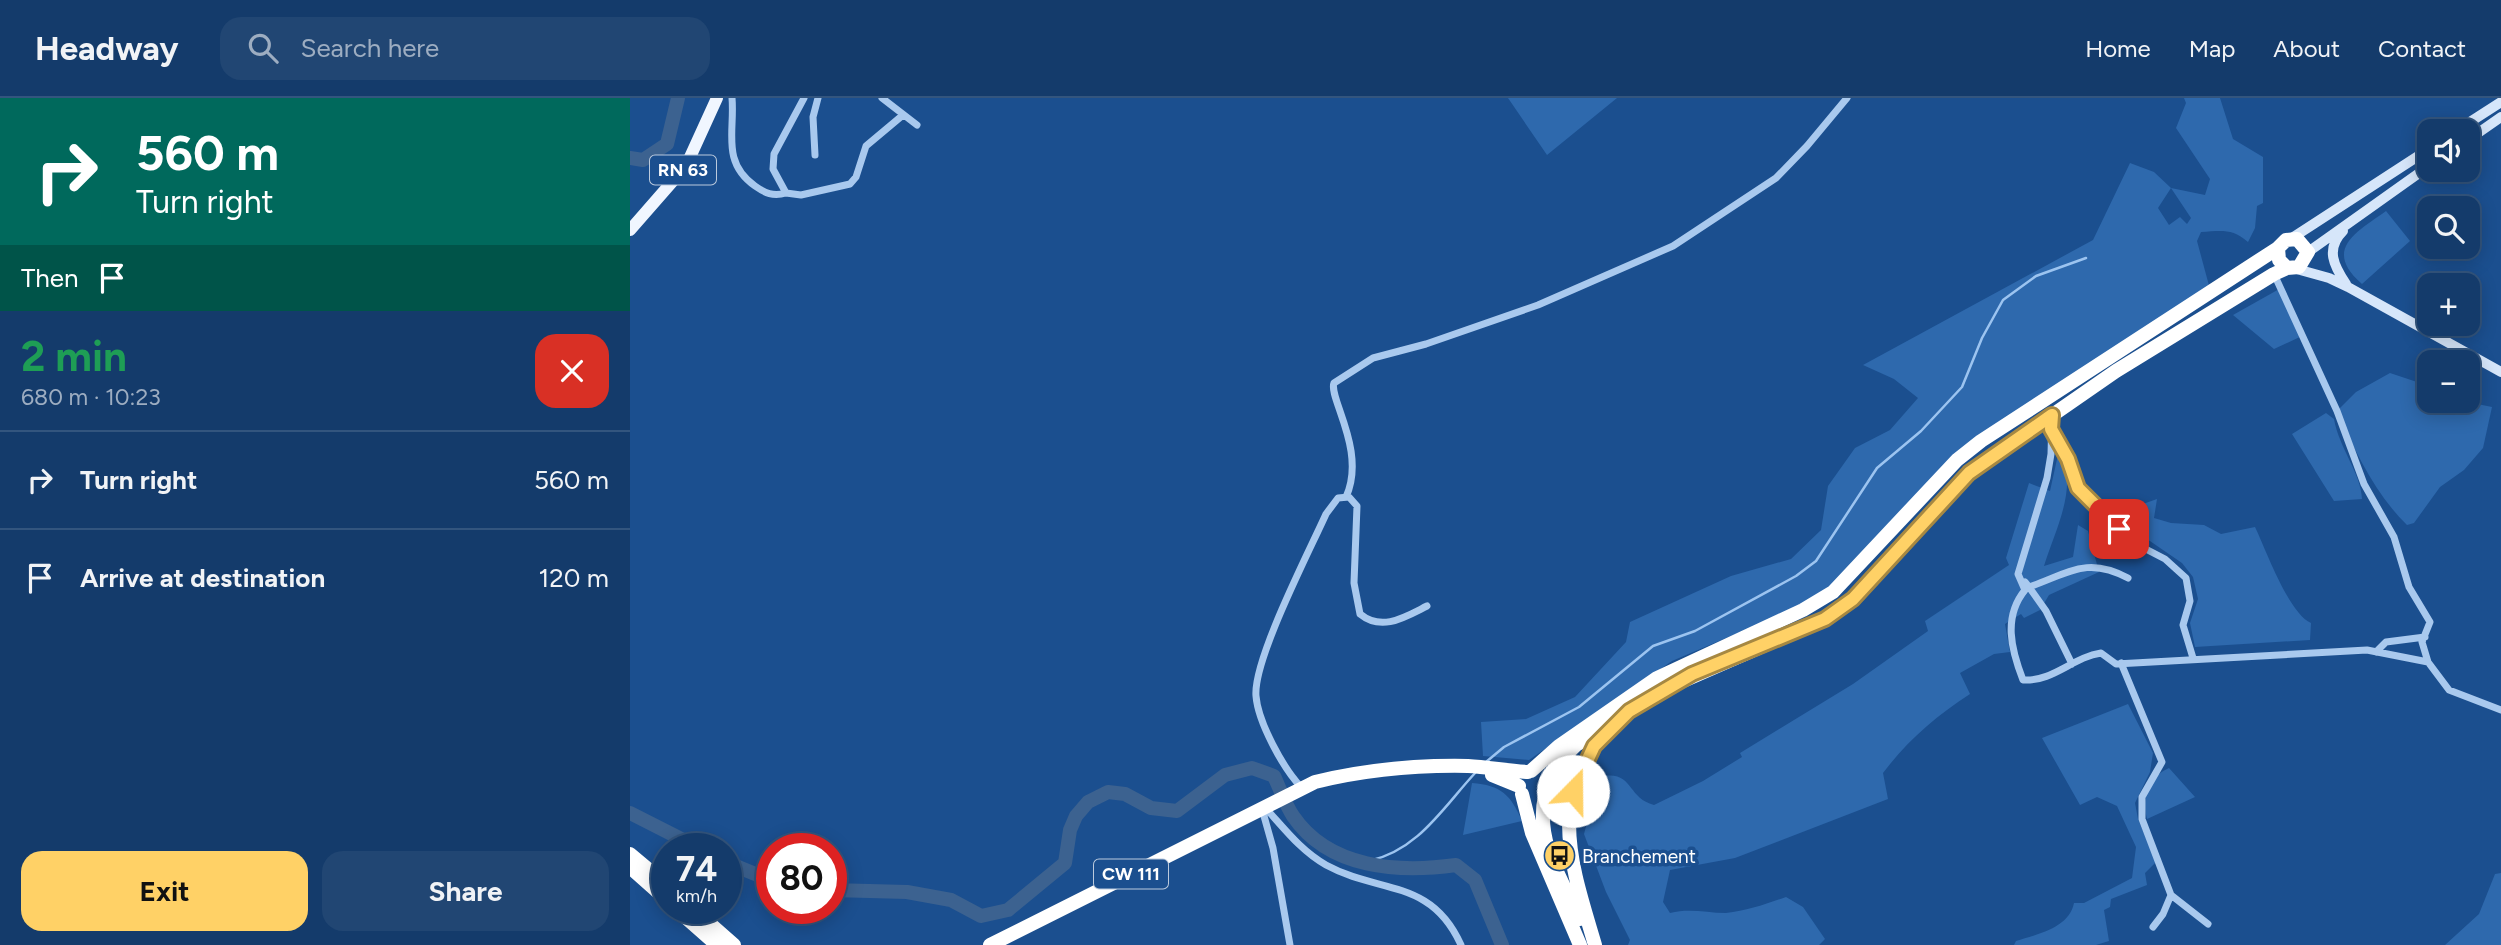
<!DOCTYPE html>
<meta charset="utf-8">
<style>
:root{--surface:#143b6b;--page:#214673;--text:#f1f3f6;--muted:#9dadc1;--line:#33557e;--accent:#ffd166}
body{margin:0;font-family:Figtree,sans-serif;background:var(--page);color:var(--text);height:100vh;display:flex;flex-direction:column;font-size:26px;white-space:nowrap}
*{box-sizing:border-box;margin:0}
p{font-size:23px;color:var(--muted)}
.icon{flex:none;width:38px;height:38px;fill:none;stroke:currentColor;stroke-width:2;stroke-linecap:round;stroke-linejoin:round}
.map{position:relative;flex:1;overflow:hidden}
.panel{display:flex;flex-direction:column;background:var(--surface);width:630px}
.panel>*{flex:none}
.hud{background:#00695c;color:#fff;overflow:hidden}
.controls{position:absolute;left:1787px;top:21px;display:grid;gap:14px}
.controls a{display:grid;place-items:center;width:63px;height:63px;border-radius:14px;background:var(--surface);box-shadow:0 4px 18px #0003,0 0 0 2px var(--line);font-size:35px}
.speed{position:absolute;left:21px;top:735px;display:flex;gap:14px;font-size:35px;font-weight:700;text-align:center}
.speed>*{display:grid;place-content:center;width:91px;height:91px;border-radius:50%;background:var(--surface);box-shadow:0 4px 18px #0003,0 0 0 2px var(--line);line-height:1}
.speed small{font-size:18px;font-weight:400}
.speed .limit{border:10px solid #d22;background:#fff;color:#111}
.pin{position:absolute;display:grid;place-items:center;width:60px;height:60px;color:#fff;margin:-30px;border-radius:14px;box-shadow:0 4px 10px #0006}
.me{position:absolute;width:77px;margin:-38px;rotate:22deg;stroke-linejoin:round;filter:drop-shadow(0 0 5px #0008)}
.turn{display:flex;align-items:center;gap:24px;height:147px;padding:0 21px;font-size:32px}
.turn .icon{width:91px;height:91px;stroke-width:2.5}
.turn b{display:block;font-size:49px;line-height:60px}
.then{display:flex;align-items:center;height:66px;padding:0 21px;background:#0003;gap:14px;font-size:26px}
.round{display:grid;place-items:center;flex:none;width:74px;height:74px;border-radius:21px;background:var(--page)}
.head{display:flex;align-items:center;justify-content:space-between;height:119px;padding:0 21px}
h1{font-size:42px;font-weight:700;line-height:52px;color:#1e9e55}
.cta{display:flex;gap:14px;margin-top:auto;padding:14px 21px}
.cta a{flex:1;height:80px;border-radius:21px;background:var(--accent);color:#111;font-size:28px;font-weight:700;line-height:80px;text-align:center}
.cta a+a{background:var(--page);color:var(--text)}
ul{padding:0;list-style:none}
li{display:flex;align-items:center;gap:21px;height:98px;padding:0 21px;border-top:2px solid var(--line)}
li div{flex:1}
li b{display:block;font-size:26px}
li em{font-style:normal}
header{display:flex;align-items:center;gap:42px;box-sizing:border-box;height:98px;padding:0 35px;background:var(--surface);border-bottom:2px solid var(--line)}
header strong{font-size:33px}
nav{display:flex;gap:38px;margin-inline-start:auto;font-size:24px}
.search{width:490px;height:63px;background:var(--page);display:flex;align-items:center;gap:18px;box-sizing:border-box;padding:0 24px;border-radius:21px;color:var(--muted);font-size:26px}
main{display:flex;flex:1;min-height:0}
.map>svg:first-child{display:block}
</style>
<header>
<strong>Headway</strong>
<div class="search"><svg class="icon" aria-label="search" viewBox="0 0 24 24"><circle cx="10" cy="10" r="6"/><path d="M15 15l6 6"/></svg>Search here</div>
<nav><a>Home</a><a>Map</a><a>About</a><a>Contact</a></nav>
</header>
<main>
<section class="panel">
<div class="hud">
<div class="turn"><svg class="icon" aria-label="right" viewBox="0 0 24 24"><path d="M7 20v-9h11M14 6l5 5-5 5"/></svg><div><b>560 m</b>Turn right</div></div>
<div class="then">Then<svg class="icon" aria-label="arrive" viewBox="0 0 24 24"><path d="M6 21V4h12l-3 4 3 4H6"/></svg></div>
</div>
<div class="head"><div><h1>2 min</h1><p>680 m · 10:23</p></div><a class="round" style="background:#d93025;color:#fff"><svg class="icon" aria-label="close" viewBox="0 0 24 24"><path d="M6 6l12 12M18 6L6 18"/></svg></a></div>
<ul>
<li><svg class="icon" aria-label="right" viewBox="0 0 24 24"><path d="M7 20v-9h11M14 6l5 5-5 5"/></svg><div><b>Turn right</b></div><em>560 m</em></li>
<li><svg class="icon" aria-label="arrive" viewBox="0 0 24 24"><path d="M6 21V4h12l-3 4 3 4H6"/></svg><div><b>Arrive at destination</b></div><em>120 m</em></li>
</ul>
<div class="cta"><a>Exit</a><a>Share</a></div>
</section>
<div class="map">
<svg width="1871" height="847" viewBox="0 0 1871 847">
<rect width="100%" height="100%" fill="#1b4f8f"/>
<!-- green -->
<path fill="#2e69ad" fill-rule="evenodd" d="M878 0H987L917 57Z
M1554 0H1590L1603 41 1633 59V105L1627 108 1625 130 1618 144C1602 130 1591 133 1571 134L1567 143 1581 195 1351 343 1202 491 1148 518 1042 563 899 662 853 658 851 624 896 621 945 599 996 544 1000 524 1101 478 1161 461 1191 432 1198 388 1225 350 1260 332 1288 300 1264 281 1233 267 1463 142 1500 65 1524 74 1541 90 1575 97 1580 81 1546 30 1556 5ZM1541 90 1561 120 1557 126 1550 119 1539 127 1528 110Z
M1756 113 1780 143 1732 186C1692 151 1727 134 1756 113Z
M1651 190 1672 238 1644 251 1603 217Z
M1760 275 1799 288V303H1833L1862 309 1853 350 1834 372 1810 389 1784 425 1777 427C1745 396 1725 353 1707 313L1726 294Z
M1696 315 1704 321C1709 350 1731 375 1732 401L1704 403 1662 336Z
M1429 352C1450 387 1425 432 1414 468L1443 459 1448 427 1458 433 1469 474 1419 497 1410 512 1394 520 1391 516 1375 526 1380 554 1364 556 1330 575 1340 596C1305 619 1278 642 1253 675L1258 701 1105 760 1040 772 1033 804 1040 815C1060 810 1076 815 1096 815 1117 813 1136 806 1156 799L1173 809 1195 841 1189 847H998L1000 842 976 794 954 736 969 679C1004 671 996 700 1024 707L1073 683 1112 659 1110 655 1223 586 1298 533 1295 523 1379 467 1376 460 1399 385 1420 393Z
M1527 401 1524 420 1541 425 1574 427 1591 436 1625 429C1636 452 1659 516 1681 525L1680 542 1565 549 1560 525 1568 501 1563 479 1552 465 1482 417Z
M1498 606 1523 655 1520 674 1505 705 1508 721 1526 764 1515 775 1517 787 1481 801 1480 809 1474 812 1479 843 1466 847H1384L1386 843C1408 836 1439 830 1444 805H1454L1502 780 1506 749 1487 708 1467 699 1450 707 1412 640Z
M1539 670 1565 699 1517 721C1512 701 1518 679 1539 670Z
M842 685C871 687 881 697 892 723L833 737Z
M1871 775V847H1815L1849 816 1865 776Z"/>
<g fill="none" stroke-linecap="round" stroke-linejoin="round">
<!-- stream -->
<path stroke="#9cc4f0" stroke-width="2.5" d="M856 664 874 649 949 609 1023 548 1065 533 1166 478 1186 463 1247 370 1291 333 1332 289 1352 240 1373 202 1406 178 1456 160
M739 763C789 752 814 708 846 674"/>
<!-- river -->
<path stroke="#3c6290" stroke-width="14" d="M0 60 13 62 37 46 48 0
M0 715 71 751
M96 764 142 783
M201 792 277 794 321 802 351 818 378 812 435 765 440 732 446 718 458 704 478 694 495 696 521 710 547 713 595 677 622 670 644 678C650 691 655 706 663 718 699 771 769 775 826 767L845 782 872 847"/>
<!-- street -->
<path stroke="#a9c9ee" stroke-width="7" d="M102 0C105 33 91 64 125 88 135 95 143 99 156 95L143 71 144 56 174 0
M252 0 287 27
M185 57 183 19 188 0
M156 95 171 97 220 86 226 79 236 48 273 17
M1644 176 1707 313 1734 386 1764 439 1779 489 1800 524 1792 544 1798 564
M1422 318 1421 356 1417 380 1388 476 1395 492C1373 519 1381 551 1393 582 1423 584 1443 559 1471 555L1486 566 1737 552 1798 564 1819 592 1871 612
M1421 332 1456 402 1508 447 1535 461 1556 480 1560 503 1553 527 1563 560
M716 399C737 353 698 299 704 285L743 260 796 246 908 207 1043 148 1146 80 1177 48 1217 0
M1395 484 1399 489C1439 475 1457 458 1498 480
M1399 489 1416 513 1442 566
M1746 554 1756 544 1795 539
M1491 565 1532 664 1512 699V721L1541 797 1578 826
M671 689C653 670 628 624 626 598 623 562 679 454 696 416L708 400 719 399 727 408 724 485 730 516C752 534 775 519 797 508
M640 715C657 734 673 754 696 767 749 796 801 780 831 847
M634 718 643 750 660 847
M1523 829 1533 816 1541 797"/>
<!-- secondary -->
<path stroke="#d6e6fa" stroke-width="10" d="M1826 33 1871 4
M1838 42 1871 19
M1713 133C1695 151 1704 168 1716 186
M1662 140 1799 51
M1678 154 1799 68
M1663 170 1699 180 1718 189 1871 274"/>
<!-- primary -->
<path stroke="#f0f6ff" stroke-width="12" d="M0 132 56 68 87 0"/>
<!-- highway -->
<path stroke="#fff" stroke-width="14" d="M901 673 929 648 1027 580 1173 512 1203 494 1327 362 1351 343 1648 150
M862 677 889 688
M918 682 927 666 946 647 1039 589 1195 521 1223 501 1339 375 1486 273 1644 176 1657 170 1669 169 1678 154 1667 141 1656 142 1648 150 1649 162 1657 170
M892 696 902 735 950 847
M915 698C905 742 931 781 950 821
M0 756 37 787
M0 769 37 802
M45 810 87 847
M62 810 104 847
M360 847 685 684C734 672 786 667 838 668 858 669 878 673 898 674
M965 847C942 769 914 696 981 630"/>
</g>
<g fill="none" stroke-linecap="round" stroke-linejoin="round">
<defs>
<path id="route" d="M943 693 964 648 999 613 1062 576 1195 521 1223 501 1339 375 1422 317 1421 331 1438 361 1448 390 1489 431"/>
</defs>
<!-- route casing -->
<use href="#route" stroke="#a68842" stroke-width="18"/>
<!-- route -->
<use href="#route" stroke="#ffd166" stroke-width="12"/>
</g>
<!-- icons -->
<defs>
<symbol id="bus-disc" viewBox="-11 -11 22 22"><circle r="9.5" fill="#ffd166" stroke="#1b4f8f"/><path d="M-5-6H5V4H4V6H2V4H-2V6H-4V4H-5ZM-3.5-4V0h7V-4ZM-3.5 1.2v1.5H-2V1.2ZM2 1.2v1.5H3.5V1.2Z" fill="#111"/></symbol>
</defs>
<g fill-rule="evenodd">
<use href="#bus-disc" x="912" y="740" width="35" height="35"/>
</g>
<g text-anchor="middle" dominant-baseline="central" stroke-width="7" stroke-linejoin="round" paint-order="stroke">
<!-- shield labels -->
<g fill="#1b4f8f" stroke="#bbcadd" stroke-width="2">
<rect x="20" y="57.5" width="66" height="29" rx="5"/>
<rect x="464" y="761.5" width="74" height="29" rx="5"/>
</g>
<g font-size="18" font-weight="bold" fill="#fff">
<text x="53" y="72">RN 63</text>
<text x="501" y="776">CW 111</text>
</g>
<!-- poi labels -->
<g font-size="19" fill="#fff" stroke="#1b4f8f" text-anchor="start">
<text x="952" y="758">Branchement</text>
</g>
</g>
</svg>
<div class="controls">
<a><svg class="icon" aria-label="sound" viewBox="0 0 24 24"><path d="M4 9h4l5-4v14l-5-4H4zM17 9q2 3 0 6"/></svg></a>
<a><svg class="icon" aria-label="search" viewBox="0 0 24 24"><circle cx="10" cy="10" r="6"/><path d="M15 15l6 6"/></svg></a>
<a>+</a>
<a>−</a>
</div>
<div class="speed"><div>74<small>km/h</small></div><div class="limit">80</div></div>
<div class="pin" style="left:1489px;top:431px;background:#d93025"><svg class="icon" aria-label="arrive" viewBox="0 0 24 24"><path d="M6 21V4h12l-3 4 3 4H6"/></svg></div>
<svg class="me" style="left:943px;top:693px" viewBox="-20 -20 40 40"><circle r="19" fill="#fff"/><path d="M0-13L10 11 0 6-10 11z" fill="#ffd166"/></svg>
</div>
</main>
